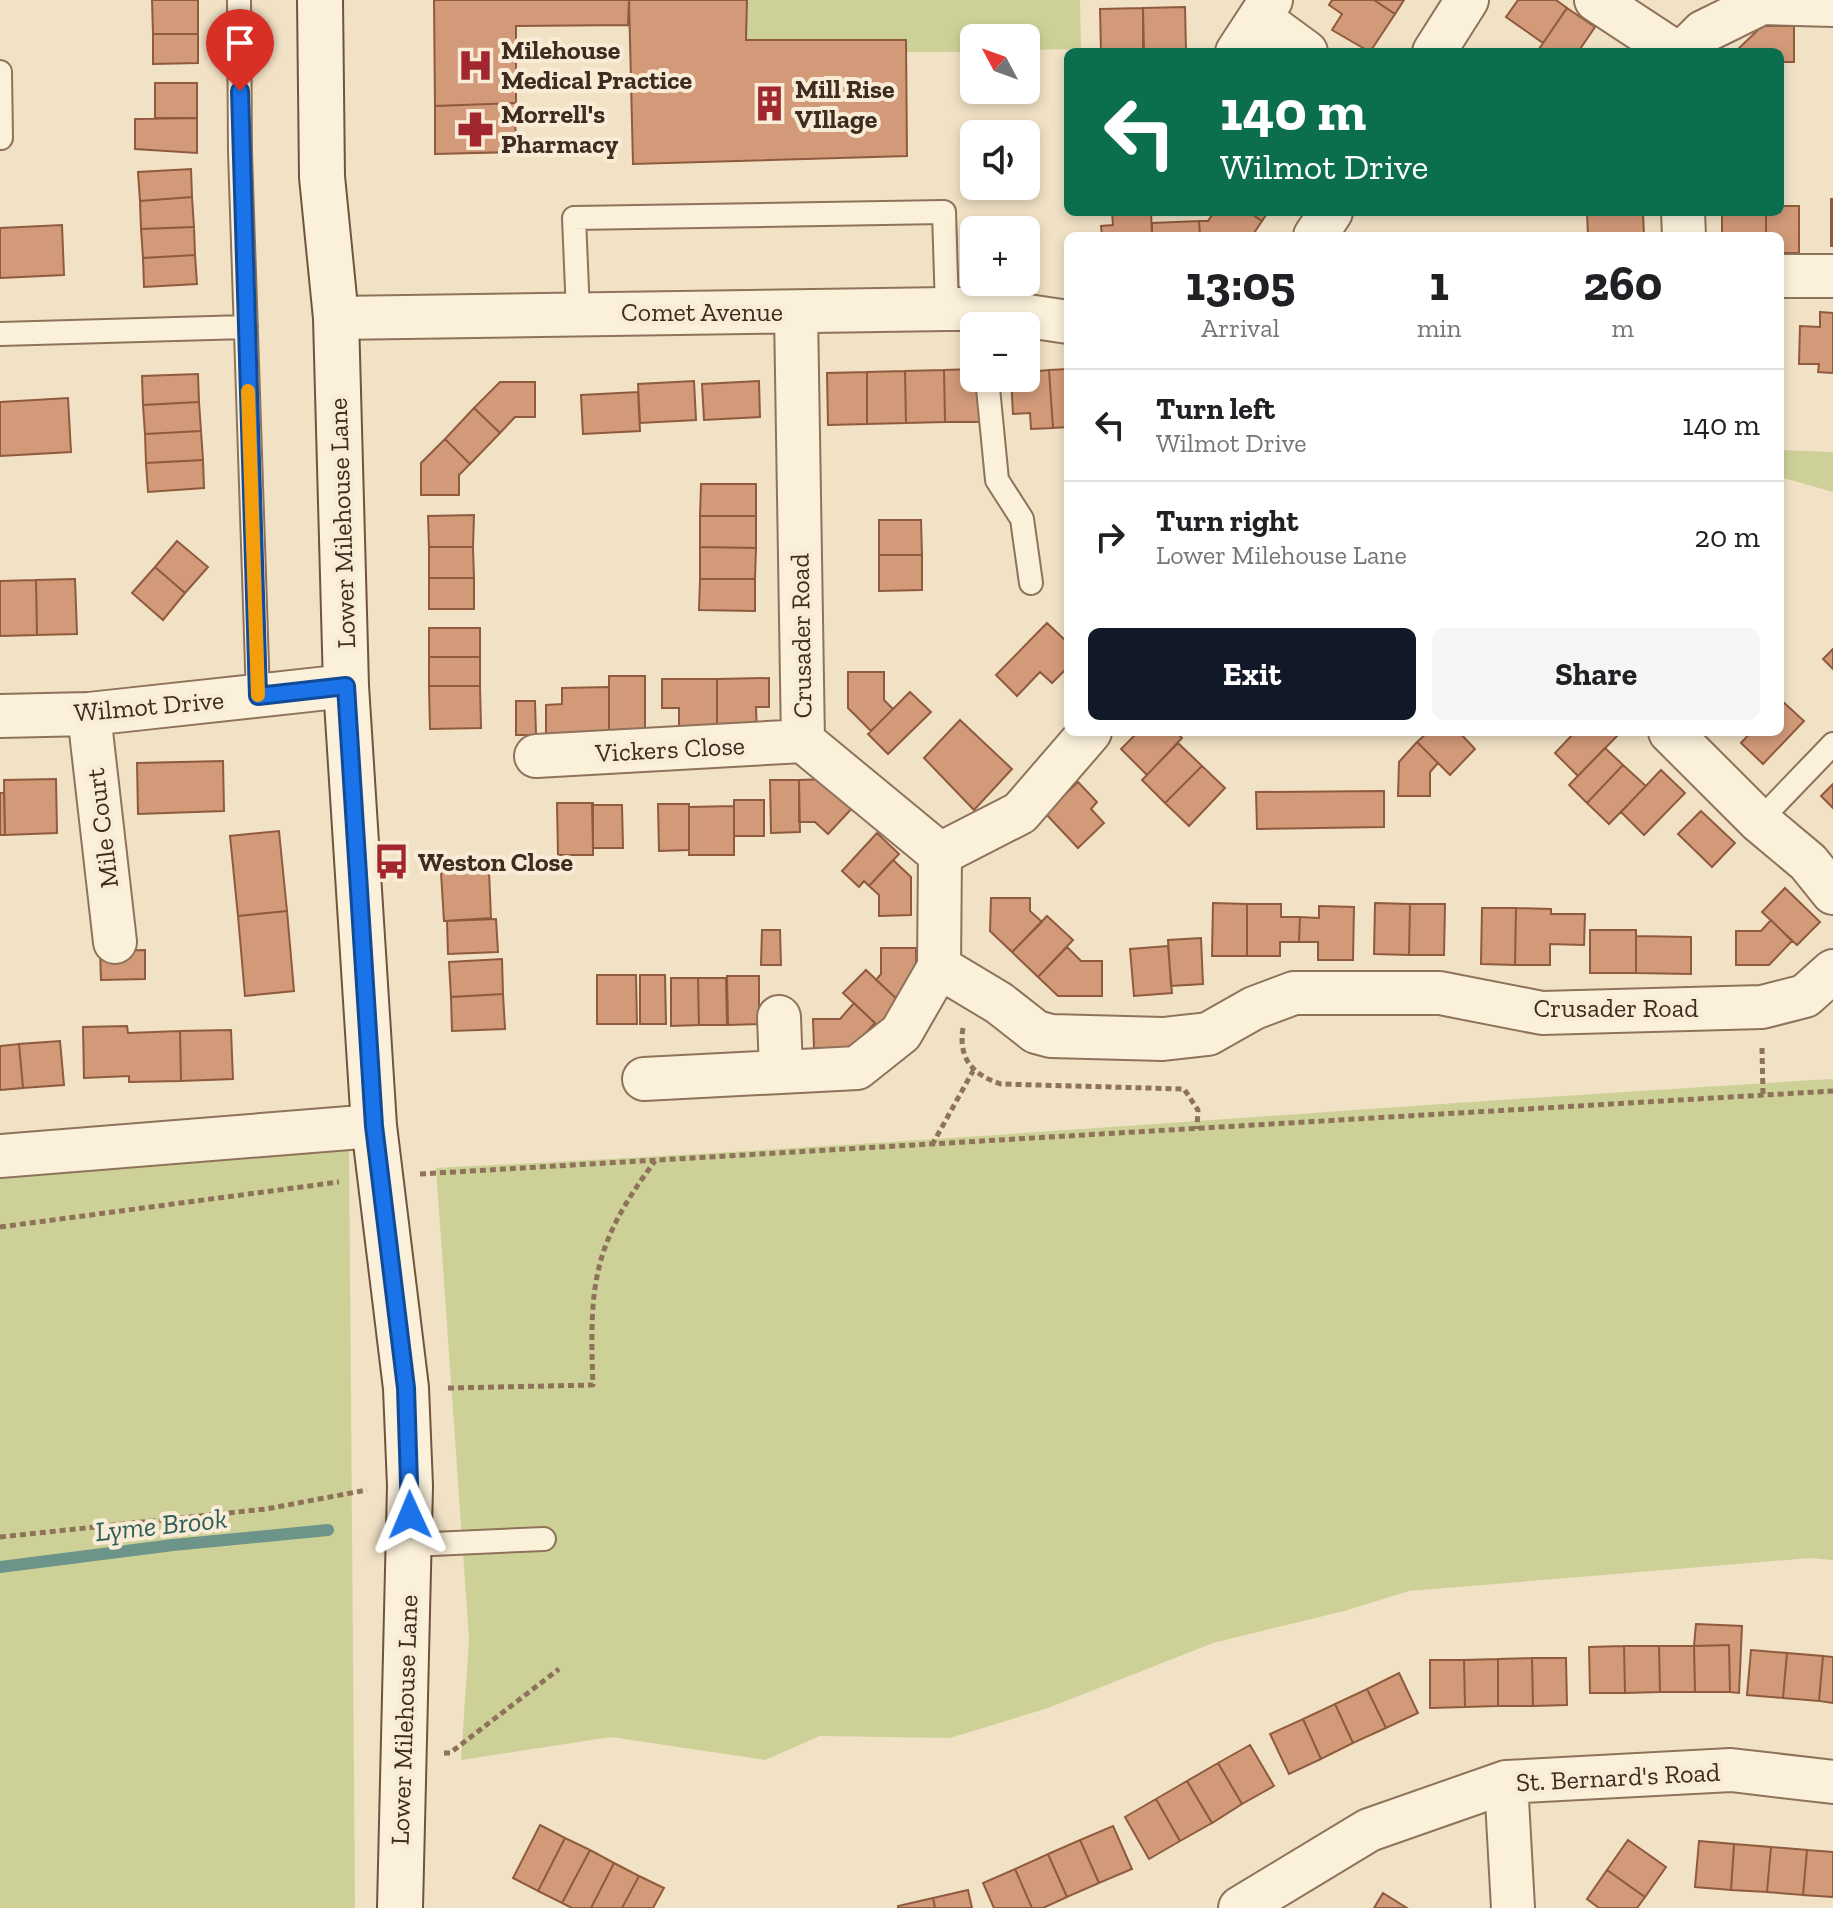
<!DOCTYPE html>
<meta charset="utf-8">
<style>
:root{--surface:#fff;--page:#f6f6f6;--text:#202124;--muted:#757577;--line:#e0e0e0;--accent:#111827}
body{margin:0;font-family:"Zilla Slab",serif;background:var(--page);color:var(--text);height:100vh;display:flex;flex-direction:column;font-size:30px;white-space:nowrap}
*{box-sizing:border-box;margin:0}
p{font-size:26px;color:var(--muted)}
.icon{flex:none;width:44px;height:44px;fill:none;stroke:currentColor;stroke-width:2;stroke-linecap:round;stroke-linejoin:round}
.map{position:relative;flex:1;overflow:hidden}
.drawer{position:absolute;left:1064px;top:232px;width:720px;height:504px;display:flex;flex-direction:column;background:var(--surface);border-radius:12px;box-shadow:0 4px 12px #0003}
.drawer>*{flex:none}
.top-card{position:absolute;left:1064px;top:48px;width:720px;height:168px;border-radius:12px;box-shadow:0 4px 12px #0003;background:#0b6e4f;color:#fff;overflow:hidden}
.needle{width:52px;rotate:311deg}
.controls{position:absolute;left:960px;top:24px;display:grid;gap:16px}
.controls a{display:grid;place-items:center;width:80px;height:80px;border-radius:12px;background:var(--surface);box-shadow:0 4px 12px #0003;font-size:40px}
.pin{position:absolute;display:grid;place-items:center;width:68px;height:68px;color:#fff;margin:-82px -34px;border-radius:50% 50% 50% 0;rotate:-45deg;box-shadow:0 0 8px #0007}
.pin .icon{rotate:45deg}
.me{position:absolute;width:88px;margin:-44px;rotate:359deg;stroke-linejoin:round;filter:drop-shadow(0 0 6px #0008)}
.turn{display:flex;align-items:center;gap:28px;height:168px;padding:0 24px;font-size:36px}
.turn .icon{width:104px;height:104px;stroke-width:2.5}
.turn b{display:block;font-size:56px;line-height:68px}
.eta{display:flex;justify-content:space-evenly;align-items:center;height:136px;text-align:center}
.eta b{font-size:48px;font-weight:700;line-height:56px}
.action{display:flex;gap:16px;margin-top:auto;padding:16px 24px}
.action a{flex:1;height:92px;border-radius:12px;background:var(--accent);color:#fff;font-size:32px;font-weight:700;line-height:92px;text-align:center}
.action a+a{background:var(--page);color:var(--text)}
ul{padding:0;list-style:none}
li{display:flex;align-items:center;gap:24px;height:112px;padding:0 24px;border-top:2px solid var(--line)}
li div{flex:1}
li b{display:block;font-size:30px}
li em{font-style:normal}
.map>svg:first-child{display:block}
</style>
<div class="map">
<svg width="1833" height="1908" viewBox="0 0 1833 1908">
<rect width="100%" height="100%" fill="#f1e2c6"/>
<!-- green -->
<path fill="#cdd198" d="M747 0H1080L1081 49 1026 50V38H974V52H907L906 40H746Z
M1780 450 1833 452V492L1780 477Z
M1833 1079V1560L1811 1558 1409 1591 1344 1611 1213 1643 1048 1708 950 1738 820 1736 765 1760 611 1737 461 1760 469 1639 436 1168C902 1146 1367 1106 1833 1079Z
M349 1146 355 1908H0V1171Z"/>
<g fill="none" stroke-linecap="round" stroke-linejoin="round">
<!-- stream -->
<path stroke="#6d9488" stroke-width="12" d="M0 1567 173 1545 328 1530"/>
</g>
<!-- building -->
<path fill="#d29a79" stroke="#8f5a3e" stroke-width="2" d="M152 0H198V34H153Z
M434 0H629L628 25 516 26V103L435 106Z
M629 0H747L746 40H906L907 156 633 164Z
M1332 0H1374L1395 14 1370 52 1332 30 1342 14 1329 5Z
M1374 0H1404L1395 14Z
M1518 0H1556L1567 8 1543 43 1506 17Z
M1185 7 1186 50 1144 52 1143 8Z
M1143 8V52H1101L1100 9Z
M1567 8 1595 27 1578 52H1537Z
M1762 26H1794V62H1780V52L1737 50Z
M153 34H198V63L153 64Z
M155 83H197V118H155Z
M516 103 515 152 435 154V106Z
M197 118V153L135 149V119Z
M191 169 192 197 140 201 138 172Z
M192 197 194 227 141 229 140 201Z
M1831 199H1833V246H1831Z
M1780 206H1799V253H1780V236H1766V212H1780Z
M1112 212H1151L1152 236H1102L1101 226 1113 225Z
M1214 212H1249L1262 221 1252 236H1200L1199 221H1208Z
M1249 212H1268L1262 221Z
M1587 212H1643L1644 236H1588Z
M1722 212H1766V236H1722Z
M1199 221 1200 236H1152V223Z
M62 225 64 275 0 278V228Z
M194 227 195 255 143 258 141 229Z
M195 255 197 284 144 287 143 258Z
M1820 312 1833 313V373L1818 372 1819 364H1799L1800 326 1820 327Z
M974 369V378H983L984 422H945L944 370Z
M1068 369V427L1053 428 1049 370Z
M944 370 945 422 906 423 905 371Z
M1049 370 1053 428 1031 429 1030 413 1013 414 1011 378H1026V372Z
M905 371 906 423 867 424V372Z
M867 372V424L828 425 827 373Z
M198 374 199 402 143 405 142 376Z
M694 381 696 420 640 423 638 384Z
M759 381 760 417 704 420 702 384Z
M500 382H535V417H515L500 433 474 408Z
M638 392 640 431 583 434 581 395Z
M68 398 71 452 0 456V402Z
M199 402 201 431 145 434 143 405Z
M474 408 500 433 470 464 445 439Z
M201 431 203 460 146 463 145 434Z
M445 439 470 464 459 475V495H421V463Z
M203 460 204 488 148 492 146 463Z
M701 484H756V516H700Z
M474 515 473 547H429L428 516Z
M700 516H756V548L700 547Z
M879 520H921L922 555H879Z
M177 541 208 567 185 593 155 567Z
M429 547H473L474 578H429Z
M700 547 756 548 755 579H700Z
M879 555H922V590L879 591Z
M155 567 185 593 163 620 132 593Z
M429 578H474V609H429Z
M75 579 77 634 37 635 36 580Z
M700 579H755V611L699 610Z
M36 580 37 635 0 636V581Z
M1047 623 1068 643V667L1052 683 1040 672 1017 696 996 675Z
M429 628H480V657H429Z
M1833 649V669L1823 659Z
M429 657H480V686H429Z
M848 672H884V700L893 709 871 731 848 708Z
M609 676H645V736H609Z
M769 678V707H756L757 732H717V679Z
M662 679H717V732L679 733V708H662Z
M429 686H480L481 728 430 729Z
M609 687V736L546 737V705L562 704V688Z
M910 692 931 712 888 754 868 734Z
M1781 700 1804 721 1763 764 1741 743 1751 732H1780Z
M516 701H535L536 735H516Z
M960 720 1012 769 974 810 924 758Z
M1138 732H1176L1182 738 1147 775 1121 749Z
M1428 732H1459L1475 749 1450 775 1417 742Z
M1575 732H1621L1578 776 1555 753Z
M1417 742 1438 763 1430 772V796H1398L1399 762Z
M1178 743 1202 766 1165 803 1142 780Z
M1605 748 1623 765 1587 803 1569 785Z
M223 761 224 811 138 814 137 763Z
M1623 765 1646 786 1609 824 1587 803Z
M1202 766 1225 788 1189 826 1165 803Z
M1661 770 1685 793 1644 835 1621 812Z
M56 779 57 833 5 835 4 780Z
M830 779 856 804 828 834 815 822H799V780Z
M770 780H799L800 832 771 833Z
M1078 782 1097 802 1091 809 1104 823 1078 848 1045 813Z
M1833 784V808L1821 796Z
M1384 791V827L1257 829 1256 792Z
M0 793H4L5 835H0Z
M734 800H764V836H734Z
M557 803H593V855H558Z
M658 804H689V850L659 851Z
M592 805H622L623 848H593Z
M734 806V855H689V807Z
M1701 811 1735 843 1712 867 1678 834Z
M279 831 287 911 238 916 230 836Z
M877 833 899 854 869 886 864 881 859 887 842 871Z
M893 860 911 877V915L879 916V895L869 886Z
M489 871 491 918 444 921 441 873Z
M1785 888 1820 922 1797 945 1762 912Z
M991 898H1030V911L1042 922 1012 952 990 931Z
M1213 903 1247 904V956H1212Z
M1375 903 1410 904 1409 955 1374 954Z
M1247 904H1281V917H1300L1299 942H1280V956H1247Z
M1410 904H1445L1444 955H1409Z
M1319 906 1354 907 1353 960H1318V942H1299L1300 917 1319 918Z
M1482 908H1516L1515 965 1481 964Z
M1516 908 1551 909V914H1585L1584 945 1550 944V965H1515Z
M287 911 294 991 245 996 238 916Z
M1047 916 1073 940 1038 977 1012 952Z
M496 919 498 952 448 954 447 921Z
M1771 920 1792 941 1769 965H1736V931H1761Z
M762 930H780L781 965H761Z
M1590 930H1636V973H1590Z
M1636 936 1691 937V974L1636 973Z
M1201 938 1203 984 1171 986 1168 940Z
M1168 946 1172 993 1134 996 1130 949Z
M1067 947 1081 961H1102V996H1058L1038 977Z
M881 948H916V979L897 999 876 980 881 974Z
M145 950V979L101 980 100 951Z
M502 959 503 994 451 997 449 962Z
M866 970 901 1003 879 1027 843 993Z
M597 975H636L637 1024H597Z
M640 975H665L666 1024H640Z
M727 976H759V1024L728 1025Z
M671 978H698L699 1025 671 1026Z
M698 978H726L727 1025H699Z
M503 994 505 1029 452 1031 451 997Z
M854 1003 875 1023 852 1048H814L813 1019H840Z
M127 1026 128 1033 180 1031 181 1081 129 1082V1076L84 1078 83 1027Z
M231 1030 233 1079 181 1081 180 1031Z
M60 1041 64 1085 23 1088 19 1044Z
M19 1044 23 1088 0 1090V1046Z
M1696 1624 1742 1626 1739 1693 1730 1692 1729 1645 1694 1646Z
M1729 1645 1730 1692H1695L1694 1646Z
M1624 1646 1625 1693H1590L1589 1647Z
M1624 1646H1659L1660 1692 1625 1693Z
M1659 1646H1694L1695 1692H1660Z
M1751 1650 1787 1653 1783 1698 1747 1695Z
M1787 1653 1823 1656 1819 1701 1783 1698Z
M1823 1656 1833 1657V1703L1819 1701Z
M1532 1658H1566L1567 1705 1533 1706Z
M1532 1658 1533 1706H1498V1659Z
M1498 1659V1706L1465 1707 1464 1660Z
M1430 1660H1464L1465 1707 1430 1708Z
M1399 1673 1418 1713 1386 1728 1367 1689Z
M1367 1689 1386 1728 1353 1743 1335 1704Z
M1335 1704 1353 1743 1321 1759 1303 1719Z
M1303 1719 1321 1759 1289 1774 1270 1734Z
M1250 1745 1274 1786 1242 1804 1218 1763Z
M1218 1763 1242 1804 1212 1823 1187 1781Z
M1187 1781 1212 1823 1180 1841 1156 1799Z
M1156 1799 1180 1841 1149 1859 1125 1817Z
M540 1825 565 1838 538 1891 513 1878Z
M1113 1826 1132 1869 1099 1883 1080 1840Z
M565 1838 590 1850 562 1903 538 1891Z
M1080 1840 1099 1883 1067 1897 1048 1854Z
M1628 1840 1666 1867 1645 1897 1607 1870Z
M1699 1841 1734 1844 1731 1890 1695 1887Z
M1734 1844 1771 1847 1767 1892 1731 1890Z
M1771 1847 1807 1850 1803 1895 1767 1892Z
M590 1850 614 1863 591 1908H572L562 1903Z
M1807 1850 1833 1852V1897L1803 1895Z
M1048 1854 1067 1897 1043 1908H1032L1015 1869Z
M614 1863 639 1876 622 1908H591Z
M1015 1869 1032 1908H994L983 1883Z
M1607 1870 1645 1897 1637 1908H1599L1587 1899Z
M639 1876 664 1888 653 1908H622Z
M968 1890 972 1908H935L933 1898Z
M1383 1893 1407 1908H1374Z
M933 1898 935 1908H898V1906Z"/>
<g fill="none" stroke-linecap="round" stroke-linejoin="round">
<defs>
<path id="lane" d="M239 0 240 152 258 696
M0 72 1 138
M578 313 574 218 944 212 947 309
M0 334 246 327
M987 378 997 480 1022 519 1031 583
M1759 821 1833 744
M410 1545 544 1539"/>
<path id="street" d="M1596 0 1675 52
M1261 19 1306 52
M1237 52 1271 0
M1434 52 1467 0
M1683 52 1703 32 1762 3 1833 5
M1683 212 1684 236
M1315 236 1331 212
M1780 276H1833
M796 312 803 741 940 854 939 967 999 1003 1036 1032 1051 1036 1163 1039 1208 1034 1254 1008 1294 993H1440L1542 1013 1762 1007 1805 996 1833 971
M336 318 947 309H980L1068 322
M89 714 115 942
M0 716 89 714 346 686
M1670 732 1759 821 1808 862 1833 893
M536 756 803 741
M940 854 1020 813 1090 732
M779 1017 781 1071
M644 1079 857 1068 901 1033 939 967
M0 1156 374 1126
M1506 1782 1513 1908
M1240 1908 1369 1830 1506 1782 1731 1770 1833 1782"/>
<path id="secondary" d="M320 0 322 177 336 318 346 686 374 1126 406 1388 410 1486 400 1908"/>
</defs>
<!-- lane casing -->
<use href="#lane" stroke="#8e735a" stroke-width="26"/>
<!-- street casing -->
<use href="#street" stroke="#8e735a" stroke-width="46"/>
<!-- secondary casing -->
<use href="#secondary" stroke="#70543d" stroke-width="48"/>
<!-- path -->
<path stroke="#8e735a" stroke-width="5" stroke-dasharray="6 4" stroke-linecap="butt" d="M963 1028C958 1059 973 1075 1001 1084L1184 1089 1198 1110 1197 1129
M1762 1048 1763 1096
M932 1145 973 1071
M420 1174 1833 1091
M0 1227 339 1182
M448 1388 593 1385C589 1284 593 1244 655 1161
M0 1537 266 1509 367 1490
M444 1753H450L559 1669"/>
<!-- lane -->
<use href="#lane" stroke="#fbf0da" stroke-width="22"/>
<!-- street -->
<use href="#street" stroke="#fbf0da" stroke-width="42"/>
<!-- secondary -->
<use href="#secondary" stroke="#fbf0da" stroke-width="44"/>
</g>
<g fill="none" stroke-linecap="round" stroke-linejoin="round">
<defs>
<path id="route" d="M240 91 258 696 346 686 374 1126 406 1388 410 1515"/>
</defs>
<!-- route casing -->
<use href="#route" stroke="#114b97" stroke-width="20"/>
<!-- route -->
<use href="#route" stroke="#1a73e8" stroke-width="14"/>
<!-- slow -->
<path stroke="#f59e0b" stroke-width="14" d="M248 391 258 695"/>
</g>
<!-- icons -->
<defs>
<symbol id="hospital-bare" viewBox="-9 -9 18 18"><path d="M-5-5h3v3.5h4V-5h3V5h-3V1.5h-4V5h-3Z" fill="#a1262d" stroke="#f8ecd6" stroke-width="2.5" paint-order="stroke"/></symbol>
<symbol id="building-bare" viewBox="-9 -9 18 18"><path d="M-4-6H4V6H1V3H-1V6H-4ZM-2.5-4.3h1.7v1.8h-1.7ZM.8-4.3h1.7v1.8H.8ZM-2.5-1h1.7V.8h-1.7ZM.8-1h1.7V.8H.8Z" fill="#a1262d" stroke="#f8ecd6" stroke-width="2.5" paint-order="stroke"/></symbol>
<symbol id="pharmacy-bare" viewBox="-9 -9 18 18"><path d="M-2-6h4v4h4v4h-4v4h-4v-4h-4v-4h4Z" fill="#a1262d" stroke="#f8ecd6" stroke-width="2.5" paint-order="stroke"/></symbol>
<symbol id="bus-bare" viewBox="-9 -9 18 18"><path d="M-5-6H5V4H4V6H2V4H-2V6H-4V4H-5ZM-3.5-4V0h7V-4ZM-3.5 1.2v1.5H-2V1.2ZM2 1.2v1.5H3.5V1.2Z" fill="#a1262d" stroke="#f8ecd6" stroke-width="2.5" paint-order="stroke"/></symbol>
</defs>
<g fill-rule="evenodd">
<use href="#hospital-bare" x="450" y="40" width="51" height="51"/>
<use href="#building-bare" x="744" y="78" width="51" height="51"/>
<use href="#pharmacy-bare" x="450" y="104" width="51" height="51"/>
<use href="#bus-bare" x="366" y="836" width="51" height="51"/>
</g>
<g text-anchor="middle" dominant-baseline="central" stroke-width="8" stroke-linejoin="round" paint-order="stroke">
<!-- poi labels -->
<g font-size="26" font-weight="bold" fill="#3d2c1f" stroke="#f8ecd6" text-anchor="start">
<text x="501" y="50">Milehouse<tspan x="501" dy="30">Medical Practice</tspan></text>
<text x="795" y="89">Mill Rise<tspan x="795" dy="30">VIllage</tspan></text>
<text x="501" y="114">Morrell's<tspan x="501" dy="30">Pharmacy</tspan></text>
<text x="418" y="862">Weston Close</text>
</g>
<!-- street labels -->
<g font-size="26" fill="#3d2c1f" stroke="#f8ecd6">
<text x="702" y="312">Comet Avenue</text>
<text transform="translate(342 523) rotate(-92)">Lower Milehouse Lane</text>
<text transform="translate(801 636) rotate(-91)">Crusader Road</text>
<text transform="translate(149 706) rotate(-5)">Wilmot Drive</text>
<text transform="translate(670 749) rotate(-3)">Vickers Close</text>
<text transform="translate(102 828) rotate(-97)">Mile Court</text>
<text x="1616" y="1008">Crusader Road</text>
<text transform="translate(404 1720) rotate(-88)">Lower Milehouse Lane</text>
<text transform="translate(1618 1777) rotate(-3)">St. Bernard's Road</text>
</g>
<!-- water labels -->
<g font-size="28" font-style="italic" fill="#2d5e58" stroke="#f8ecd6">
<text transform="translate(161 1525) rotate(-6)">Lyme Brook</text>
</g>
</g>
</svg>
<div class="controls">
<a><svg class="needle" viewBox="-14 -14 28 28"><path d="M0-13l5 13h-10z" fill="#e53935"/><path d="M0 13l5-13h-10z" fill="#757577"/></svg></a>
<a><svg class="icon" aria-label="sound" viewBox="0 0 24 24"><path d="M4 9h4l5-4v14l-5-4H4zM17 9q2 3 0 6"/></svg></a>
<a>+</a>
<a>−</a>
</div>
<div class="pin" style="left:240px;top:91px;background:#d93025"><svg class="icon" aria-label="arrive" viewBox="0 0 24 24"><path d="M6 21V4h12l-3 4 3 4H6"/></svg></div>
<svg class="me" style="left:410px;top:1515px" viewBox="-20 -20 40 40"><path d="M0-17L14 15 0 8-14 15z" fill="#1a73e8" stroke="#fff" stroke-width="4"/></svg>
<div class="top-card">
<div class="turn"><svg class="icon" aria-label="left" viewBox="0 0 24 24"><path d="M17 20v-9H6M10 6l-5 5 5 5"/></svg><div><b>140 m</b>Wilmot Drive</div></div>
</div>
<section class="drawer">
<div class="eta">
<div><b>13:05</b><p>Arrival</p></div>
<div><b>1</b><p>min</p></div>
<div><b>260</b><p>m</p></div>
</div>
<ul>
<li><svg class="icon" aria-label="left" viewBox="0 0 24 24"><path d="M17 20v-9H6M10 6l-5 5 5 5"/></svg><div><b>Turn left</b><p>Wilmot Drive</p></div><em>140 m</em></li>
<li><svg class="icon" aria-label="right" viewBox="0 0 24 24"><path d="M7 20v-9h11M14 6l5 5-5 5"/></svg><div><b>Turn right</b><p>Lower Milehouse Lane</p></div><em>20 m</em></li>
</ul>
<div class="action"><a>Exit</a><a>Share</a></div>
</section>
</div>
